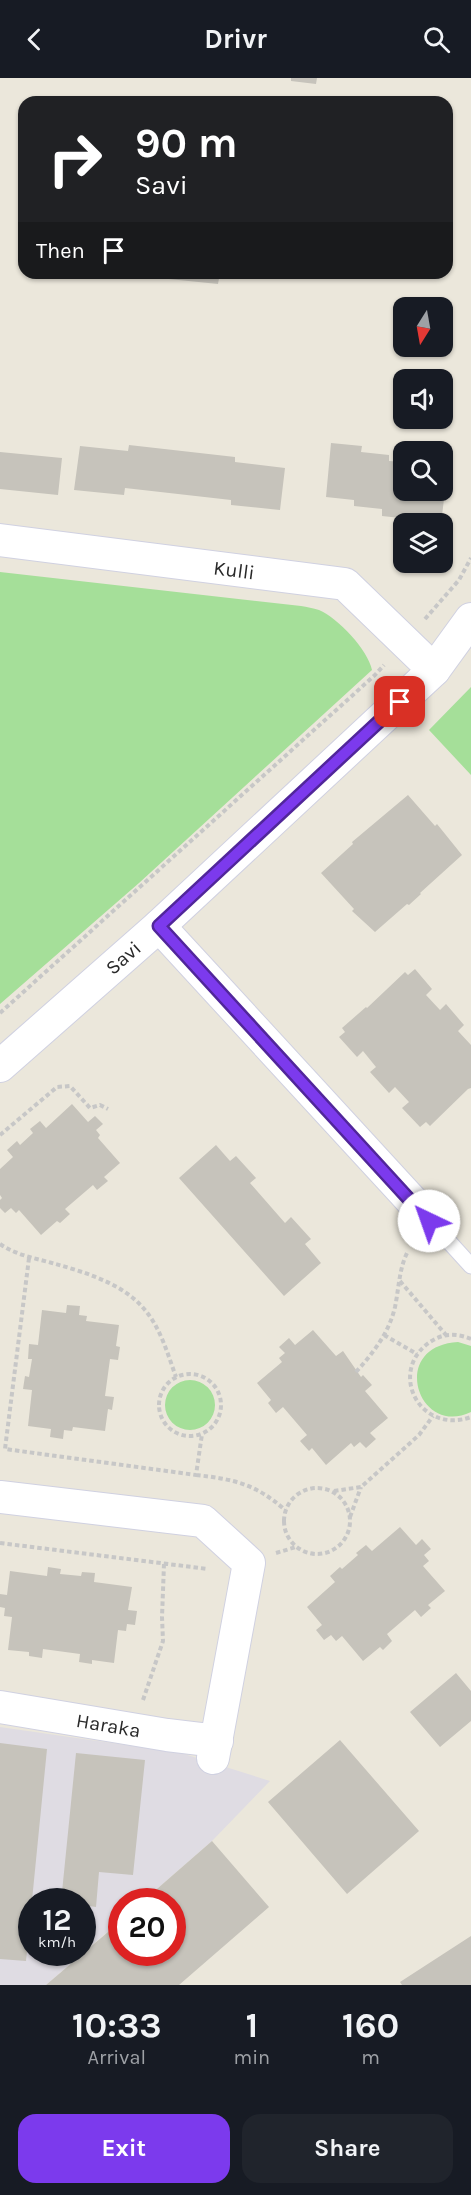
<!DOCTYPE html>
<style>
:root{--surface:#171b24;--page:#20242c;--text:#f1f3f6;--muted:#9ea1a6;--accent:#7c3aed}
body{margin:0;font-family:Karla,sans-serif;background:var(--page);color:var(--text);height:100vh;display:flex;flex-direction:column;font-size:22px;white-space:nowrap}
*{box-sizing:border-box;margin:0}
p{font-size:20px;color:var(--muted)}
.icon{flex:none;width:33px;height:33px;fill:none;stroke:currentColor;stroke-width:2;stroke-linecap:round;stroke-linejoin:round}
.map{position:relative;height:1907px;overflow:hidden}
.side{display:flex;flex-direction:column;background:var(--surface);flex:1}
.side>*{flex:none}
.top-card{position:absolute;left:18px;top:18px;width:435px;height:183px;border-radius:18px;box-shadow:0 2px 4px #0004;background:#202124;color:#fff;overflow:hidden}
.needle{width:39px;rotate:191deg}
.buttons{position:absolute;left:393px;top:219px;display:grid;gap:12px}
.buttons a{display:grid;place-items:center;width:60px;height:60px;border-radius:12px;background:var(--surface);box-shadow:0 2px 4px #0004;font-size:30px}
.speed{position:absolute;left:18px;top:1810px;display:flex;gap:12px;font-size:30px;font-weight:700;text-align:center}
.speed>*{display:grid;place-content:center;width:78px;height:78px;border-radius:50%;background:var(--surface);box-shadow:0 2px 4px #0004;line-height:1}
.speed small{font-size:15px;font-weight:400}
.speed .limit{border:9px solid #d22;background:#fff;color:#111}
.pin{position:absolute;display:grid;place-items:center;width:51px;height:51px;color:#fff;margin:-26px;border-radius:12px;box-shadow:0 3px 9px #0006}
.me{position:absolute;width:66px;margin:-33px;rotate:318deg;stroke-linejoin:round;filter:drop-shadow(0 0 4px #0008)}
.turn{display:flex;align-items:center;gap:21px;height:126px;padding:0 18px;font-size:27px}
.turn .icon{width:78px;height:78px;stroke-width:2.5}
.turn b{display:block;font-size:42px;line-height:51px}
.then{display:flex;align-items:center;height:57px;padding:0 18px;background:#0003;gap:12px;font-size:22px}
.eta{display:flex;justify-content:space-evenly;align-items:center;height:102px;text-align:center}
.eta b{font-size:36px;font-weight:700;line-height:42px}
.primary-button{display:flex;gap:12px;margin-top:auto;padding:12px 18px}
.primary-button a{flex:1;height:69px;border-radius:18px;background:var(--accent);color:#fff;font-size:24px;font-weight:700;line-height:69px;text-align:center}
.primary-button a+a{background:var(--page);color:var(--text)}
header{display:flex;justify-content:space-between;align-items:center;height:78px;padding:0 18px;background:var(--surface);font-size:27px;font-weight:700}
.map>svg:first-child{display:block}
</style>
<header><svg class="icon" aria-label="back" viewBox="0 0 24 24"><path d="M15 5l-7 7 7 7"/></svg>Drivr<svg class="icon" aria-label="search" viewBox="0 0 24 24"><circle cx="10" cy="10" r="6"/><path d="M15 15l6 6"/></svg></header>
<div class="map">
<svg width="471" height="1907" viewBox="0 0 471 1907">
<rect width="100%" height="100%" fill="#ebe7db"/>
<!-- industrial -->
<path fill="#dfdce3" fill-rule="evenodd" d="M0 1649 181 1675 270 1703 212 1763 142 1824H122L121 1842 46 1907H0ZM32 1824H82V1875H32Z"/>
<!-- green -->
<path fill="#a5df99" d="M0 494 301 528C307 529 313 530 319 532 338 540 368 572 372 592L139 805 0 926Z
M471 609V697L429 652Z
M458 1264 471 1268V1334C418 1360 388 1268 458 1264Z
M165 1327a25 25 0 1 1 50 0a25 25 0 1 1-50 0Z"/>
<!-- building -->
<path fill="#c6c3bb" d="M291 0H317L316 6 291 3Z
M169 195H220L218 206 169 201Z
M331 365 362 368 361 374 389 377V383L404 384V412H442V395L447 396 441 446H410V441L382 438V431L354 428V422L326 419Z
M129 367 235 379V384L285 390 280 432 231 427V422L125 410 124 417 74 412 80 368 128 373Z
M0 374 62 380 58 417 0 411Z
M408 717 435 748 437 746 462 777 420 815 421 816 409 827 407 826 375 854 352 833 354 831 321 795 353 766 352 764Z
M415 891 432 911 426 917 440 932 446 926 464 947 458 953 471 967V1010L468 1011 430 1048 426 1044 420 1049 402 1030 409 1024 395 1009 389 1015 370 994 376 989 363 973 357 979 339 959 345 954 342 950 366 929 367 930 405 894 408 897Z
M72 1026 88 1044 95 1038 103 1046 96 1052 100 1057 98 1060 120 1085 104 1099 108 1103 97 1112 93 1107 65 1131 70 1136 60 1145 57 1143 41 1157 19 1132 16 1135 11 1130 5 1135 0 1130V1122L2 1120 0 1117V1091L13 1079 7 1072 17 1063 20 1067 33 1055 30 1051 40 1043 46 1050Z
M216 1067 230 1083 236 1078 256 1100 250 1105 285 1145 291 1139 311 1161 305 1166 321 1185 284 1218 179 1100Z
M67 1227 80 1228 79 1237 87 1238 86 1243 119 1247 116 1268 120 1269 118 1282 110 1281 105 1318 114 1319 112 1332 108 1331 105 1353 73 1349 72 1353 64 1352 63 1361 50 1359 51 1351 28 1348 32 1312 23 1311 25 1298 29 1299 32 1281H28L29 1266 38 1267 42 1232 66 1235Z
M313 1252 336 1278 343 1273 361 1299 363 1297 372 1307 365 1313 388 1340 370 1355 376 1361 366 1370 360 1364 354 1369 351 1365 326 1387 312 1370 309 1373 300 1363 307 1357 283 1329 276 1335 268 1325 271 1322 257 1305 282 1284 279 1280 285 1275 279 1269 289 1260 295 1267Z
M400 1449 416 1467 422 1461 431 1471 424 1477 429 1483 423 1488 445 1513 428 1527 431 1530 421 1539 415 1532 387 1556 392 1563 383 1572 380 1569 363 1583 342 1558 336 1563 331 1557 324 1562 316 1552 322 1547 307 1529 335 1504 330 1498 340 1489 342 1491 358 1477 356 1475 366 1467 372 1473Z
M48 1489 61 1491 60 1496 81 1498 82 1494 95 1495 94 1504 132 1509 128 1532 137 1533 135 1547 127 1546 126 1553 118 1552 114 1585 92 1582V1586L79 1584 80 1576 43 1571 42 1580 29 1578V1574L8 1572 12 1539 4 1538 5 1530 0 1529V1516L7 1517 10 1493 47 1498Z
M456 1595 471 1613V1643L440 1669 410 1634Z
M340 1662 419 1753 347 1816 268 1724Z
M0 1665 47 1671 26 1883 0 1881Z
M76 1675 145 1682 133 1797 99 1794 96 1829 82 1827V1824H61Z
M212 1763 269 1829 179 1907H46L122 1842V1875H172V1824H142Z
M471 1858V1907H402L400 1904Z"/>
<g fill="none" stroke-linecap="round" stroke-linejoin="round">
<defs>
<path id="service" d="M411 1122 471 1188"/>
<g id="minor">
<path id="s1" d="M0 462 345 506 434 592"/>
<path d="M159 848 411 1122"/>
<path id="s2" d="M0 988 159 848 434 592 471 541"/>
<path d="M0 1419 203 1443 249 1485 213 1680"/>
<path id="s3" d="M0 1629 167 1657 217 1663"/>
</g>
</defs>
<!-- service casing -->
<use href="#service" stroke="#d0d1e1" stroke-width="17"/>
<!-- minor casing -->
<use href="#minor" stroke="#d0d1e1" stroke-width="34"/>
<!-- path -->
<path stroke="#c7c7c7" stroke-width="4" stroke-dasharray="4.5 3" stroke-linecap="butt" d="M425 541 459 502 471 480
M0 935 375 597 384 587
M0 1057 57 1009 70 1008 90 1030 100 1027 108 1031
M0 1166C16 1177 34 1180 52 1185 84 1194 123 1205 145 1232 161 1251 168 1277 176 1299
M29 1180 5 1371 196 1397 202 1356
M400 1203 446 1257
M384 1257 417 1276
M471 1261C460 1256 446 1255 435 1261 385 1288 417 1358 471 1339
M356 1294C373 1275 389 1255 395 1229 399 1210 399 1190 408 1173
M159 1327a31 31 0 1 1 62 0a31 31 0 1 1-62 0Z
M196 1397C233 1401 256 1406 285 1432
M284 1443a33 33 0 1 1 66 0a33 33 0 1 1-66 0Z
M334 1413 361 1409 419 1357 433 1338
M350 1439 361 1409
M0 1465 208 1491
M276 1475 296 1469
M143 1622 163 1563 162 1539 164 1486"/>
<!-- service -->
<use href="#service" stroke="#fff" stroke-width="15"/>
<!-- minor -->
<use href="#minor" stroke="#fff" stroke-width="32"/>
</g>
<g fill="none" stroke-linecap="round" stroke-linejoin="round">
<defs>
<path id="route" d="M400 624 159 848 429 1143"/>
</defs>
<!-- route casing -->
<use href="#route" stroke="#51269a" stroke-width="15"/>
<!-- route -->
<use href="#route" stroke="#7c3aed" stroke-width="10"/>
</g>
<g text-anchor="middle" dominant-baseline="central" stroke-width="4.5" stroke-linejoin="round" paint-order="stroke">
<!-- street labels -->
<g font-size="20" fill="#292929" stroke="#fff">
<text stroke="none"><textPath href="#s1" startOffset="236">Kulli</textPath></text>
<text stroke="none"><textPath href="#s2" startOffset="164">Savi</textPath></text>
<text stroke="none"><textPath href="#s3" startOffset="110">Haraka</textPath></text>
</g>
</g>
</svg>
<div class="buttons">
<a><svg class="needle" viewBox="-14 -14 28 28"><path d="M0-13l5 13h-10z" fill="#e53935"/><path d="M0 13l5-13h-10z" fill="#9ea1a6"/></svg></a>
<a><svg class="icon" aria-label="sound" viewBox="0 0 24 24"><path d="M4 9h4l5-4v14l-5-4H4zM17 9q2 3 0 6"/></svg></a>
<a><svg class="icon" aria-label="search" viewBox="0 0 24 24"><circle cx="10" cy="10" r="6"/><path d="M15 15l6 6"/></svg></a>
<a><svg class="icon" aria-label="layers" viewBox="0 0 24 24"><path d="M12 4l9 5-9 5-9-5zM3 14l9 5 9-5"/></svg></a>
</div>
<div class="speed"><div>12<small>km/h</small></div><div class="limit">20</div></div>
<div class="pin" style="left:400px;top:624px;background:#d93025"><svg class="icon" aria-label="arrive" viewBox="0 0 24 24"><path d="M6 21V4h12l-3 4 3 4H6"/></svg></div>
<svg class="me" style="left:429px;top:1143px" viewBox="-20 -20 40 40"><circle r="19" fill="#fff"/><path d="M0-13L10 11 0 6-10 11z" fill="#7c3aed"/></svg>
<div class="top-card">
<div class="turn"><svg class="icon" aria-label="right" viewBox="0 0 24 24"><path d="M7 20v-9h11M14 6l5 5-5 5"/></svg><div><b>90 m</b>Savi</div></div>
<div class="then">Then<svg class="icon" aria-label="arrive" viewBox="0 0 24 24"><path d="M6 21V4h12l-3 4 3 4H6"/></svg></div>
</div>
</div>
<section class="side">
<div class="eta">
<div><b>10:33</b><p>Arrival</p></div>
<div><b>1</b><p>min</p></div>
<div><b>160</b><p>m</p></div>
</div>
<div class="primary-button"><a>Exit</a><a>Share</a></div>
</section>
